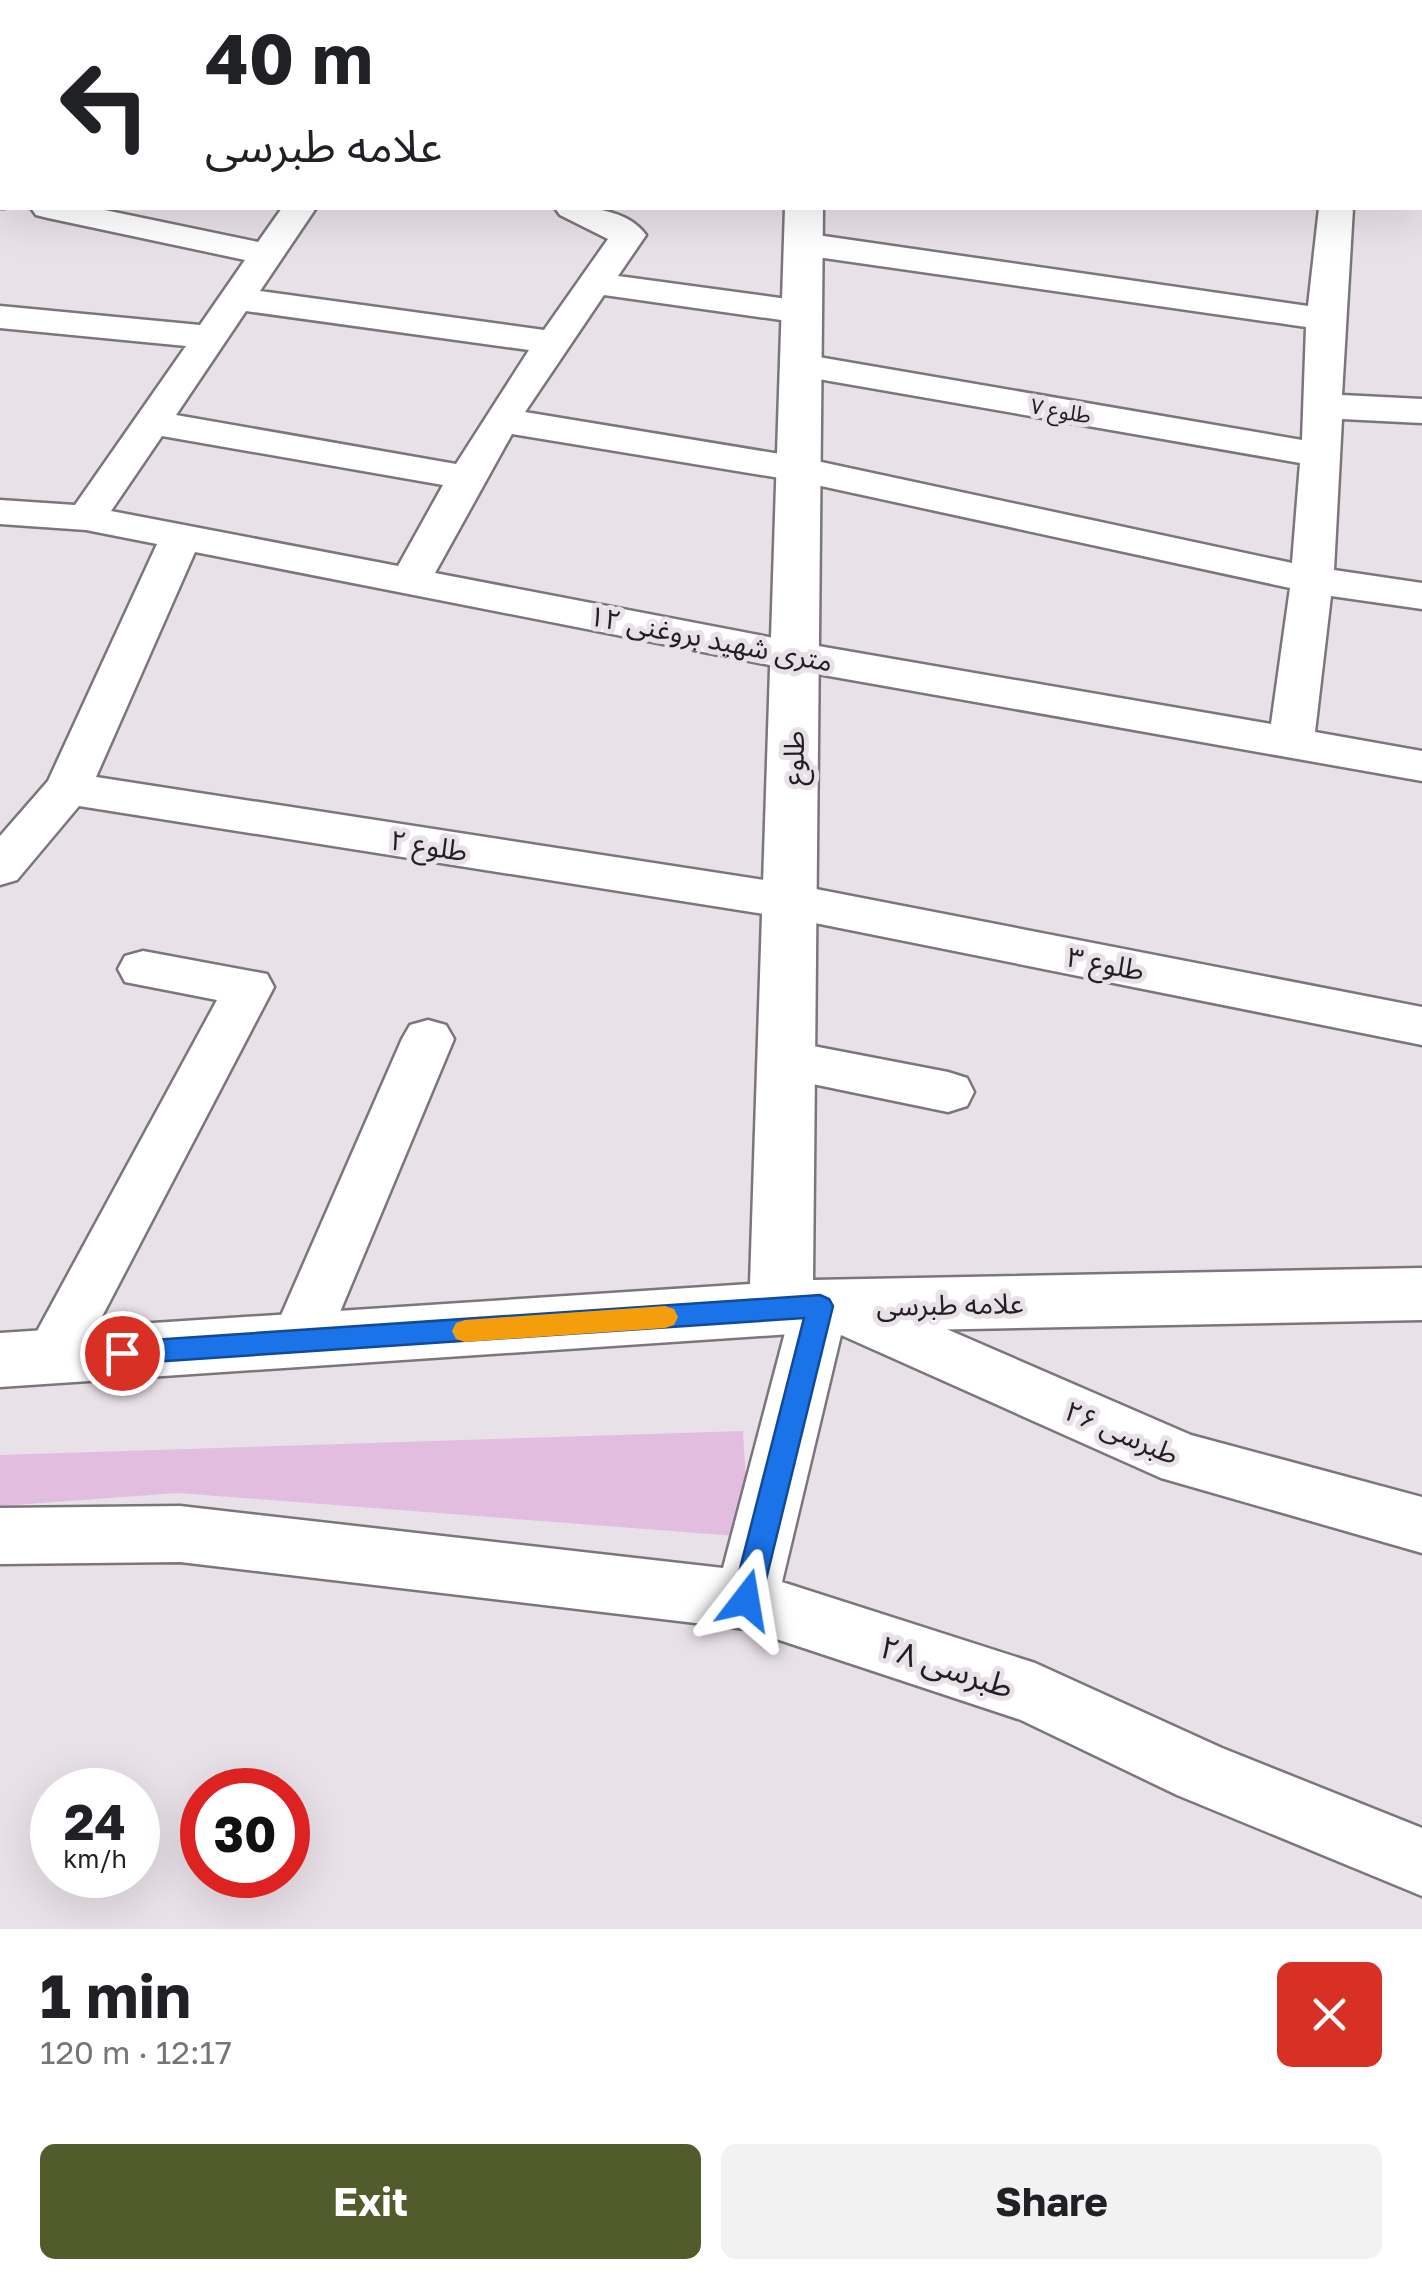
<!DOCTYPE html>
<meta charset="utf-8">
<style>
:root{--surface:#fff;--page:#f2f2f2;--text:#202124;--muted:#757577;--accent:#525b2b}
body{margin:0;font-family:"Golos Text","Noto Sans Arabic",sans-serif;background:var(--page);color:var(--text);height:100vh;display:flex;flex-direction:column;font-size:38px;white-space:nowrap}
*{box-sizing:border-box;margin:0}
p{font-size:32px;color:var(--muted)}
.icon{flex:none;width:55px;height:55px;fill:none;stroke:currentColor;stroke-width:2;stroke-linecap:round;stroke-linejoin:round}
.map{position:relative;height:1929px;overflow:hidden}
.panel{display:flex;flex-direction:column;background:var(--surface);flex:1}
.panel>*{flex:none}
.hud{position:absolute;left:0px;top:0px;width:1422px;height:210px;box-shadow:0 10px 40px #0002;background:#fff;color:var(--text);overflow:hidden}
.speed{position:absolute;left:30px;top:1768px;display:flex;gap:20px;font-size:50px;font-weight:700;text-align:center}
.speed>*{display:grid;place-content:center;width:130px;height:130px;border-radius:50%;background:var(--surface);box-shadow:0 10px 40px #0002;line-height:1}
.speed small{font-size:25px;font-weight:400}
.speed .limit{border:15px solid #d22;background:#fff;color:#111}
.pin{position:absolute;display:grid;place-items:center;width:85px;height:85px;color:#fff;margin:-42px;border:5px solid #fff;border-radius:50%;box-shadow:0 2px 10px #0007}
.me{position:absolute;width:110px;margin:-55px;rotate:14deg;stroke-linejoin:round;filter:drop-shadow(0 0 8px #0008)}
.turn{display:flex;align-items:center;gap:35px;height:210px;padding:0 40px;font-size:45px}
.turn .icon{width:130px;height:130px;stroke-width:2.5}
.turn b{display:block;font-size:70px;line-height:85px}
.round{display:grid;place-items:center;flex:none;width:105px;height:105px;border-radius:15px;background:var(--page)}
.headline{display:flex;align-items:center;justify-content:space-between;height:170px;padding:0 40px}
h1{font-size:60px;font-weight:700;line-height:75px}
.action{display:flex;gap:20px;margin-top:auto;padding:20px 40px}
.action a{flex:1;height:115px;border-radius:15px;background:var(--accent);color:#fff;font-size:40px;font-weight:700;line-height:115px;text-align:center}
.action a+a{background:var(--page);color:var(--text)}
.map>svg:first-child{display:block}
</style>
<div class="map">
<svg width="1422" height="1929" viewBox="0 0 1422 1929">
<rect width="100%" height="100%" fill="#e9e1e8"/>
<!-- green -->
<path fill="#e3bde0" d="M743 1431 749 1537 178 1493 0 1506V1455Z"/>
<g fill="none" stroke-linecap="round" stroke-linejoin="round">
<defs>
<path id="street" d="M255 0H296L297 2H257Z
M1318 0H1348L1349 2H1319Z
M0 60 2 61V80H0Z
M0 187 5 208H0Z
M31 208H95L258 242 282 208H316L260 291 544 330 608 239 560 215 555 208C584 206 627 208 646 235L618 276 802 301 815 304 820 312 815 320 802 323 604 295 525 412 798 457 1292 563 1300 463 801 376 788 373 782 365 788 357 801 354 1302 440 1306 327 803 255 790 252 785 244 790 236 803 233 1308 306 1319 208H1353L1342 395 1422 399V423L1342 419 1334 570 1422 583V609L1331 596 1315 732 1422 751V781L795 670 195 552 96 777 790 884 1422 1007V1045L790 918 79 806 17 880 0 885V836L48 781 157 544 86 530 0 524V500L75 505 186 346 0 328V306L200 325 245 260 48 218 36 215ZM246 311 529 350 456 464 176 415ZM512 434 798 481 1290 588 1271 724 795 642 435 573ZM162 436 443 485 398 566 111 511Z
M143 951 267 974 274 987 72 1374 52 1382 32 1374 23 1357 217 1000 125 982 118 969 125 956Z
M428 1020 446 1025 454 1039 327 1343 318 1360 298 1367 278 1360 269 1343 402 1039 410 1025Z
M787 1041 948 1072 967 1078 974 1092 967 1106 948 1112 769 1075 761 1061 769 1047Z
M820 1282 854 1289 1191 1435 1422 1497V1553L1161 1478 841 1335 782 1582 1035 1663 1222 1748 1422 1828V1896L1177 1795 1021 1720 746 1629 180 1562 0 1564V1508L180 1506 723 1568 792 1306 800 1289Z"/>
<path id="secondary" d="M791 0H825V2H792Z
M785 208H823L813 1280 1422 1268V1320L820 1332 0 1387V1333L750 1284Z"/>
</defs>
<!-- street casing -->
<use href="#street" stroke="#7c757b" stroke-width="5"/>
<!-- secondary casing -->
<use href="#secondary" stroke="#7c757b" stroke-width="5"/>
<!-- street -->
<use href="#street" fill="#fff" fill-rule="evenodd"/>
<!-- secondary -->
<use href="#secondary" fill="#fff" fill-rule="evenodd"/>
</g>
<!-- route -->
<path fill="#1a73e8" stroke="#114b97" stroke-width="2.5" d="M820 1295 829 1299 833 1306 761 1600 756 1609 746 1613 736 1609 732 1600 804 1318 122 1364 113 1361 109 1353 113 1345 122 1342Z"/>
<!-- slow -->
<path fill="#f59e0b" d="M665 1306 674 1309 678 1317 674 1325 665 1328 465 1342 456 1339 452 1331 456 1323 465 1320Z"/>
<g text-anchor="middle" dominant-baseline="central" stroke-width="10" stroke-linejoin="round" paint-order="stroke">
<!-- far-street labels -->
<g font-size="22" fill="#211f21" stroke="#e9e1e8">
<text transform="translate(1061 410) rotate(10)">طلوع ۷</text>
</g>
<!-- street labels -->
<g font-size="28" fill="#211f21" stroke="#e9e1e8">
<text transform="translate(711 638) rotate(11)">۱۲ متری شهید بروغنی</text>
<text transform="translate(793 758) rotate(-89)">طلوع</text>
<text transform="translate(429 845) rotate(9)">طلوع ۲</text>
<text transform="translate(1106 963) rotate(11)">طلوع ۳</text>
<text transform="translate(950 1304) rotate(-1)">علامه طبرسی</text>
<text transform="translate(1122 1432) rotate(23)">طبرسی ۲۶</text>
</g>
<!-- near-street labels -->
<g font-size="32" fill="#211f21" stroke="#e9e1e8">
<text transform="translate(947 1666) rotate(18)">طبرسی ۲۸</text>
</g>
</g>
</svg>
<div class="speed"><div>24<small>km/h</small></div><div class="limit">30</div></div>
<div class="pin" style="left:122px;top:1353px;background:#d93025"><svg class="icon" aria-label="arrive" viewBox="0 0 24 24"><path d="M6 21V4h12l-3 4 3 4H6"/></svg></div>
<svg class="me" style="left:746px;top:1600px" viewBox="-20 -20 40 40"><path d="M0-17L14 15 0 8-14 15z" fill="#1a73e8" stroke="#fff" stroke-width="4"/></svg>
<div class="hud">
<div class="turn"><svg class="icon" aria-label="left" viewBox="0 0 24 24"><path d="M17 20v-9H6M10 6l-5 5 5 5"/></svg><div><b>40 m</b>علامه طبرسی</div></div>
</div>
</div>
<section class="panel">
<div class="headline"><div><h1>1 min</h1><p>120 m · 12:17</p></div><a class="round" style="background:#d93025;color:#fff"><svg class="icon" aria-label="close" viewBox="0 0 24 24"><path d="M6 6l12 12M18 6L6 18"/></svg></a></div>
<div class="action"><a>Exit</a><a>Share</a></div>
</section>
